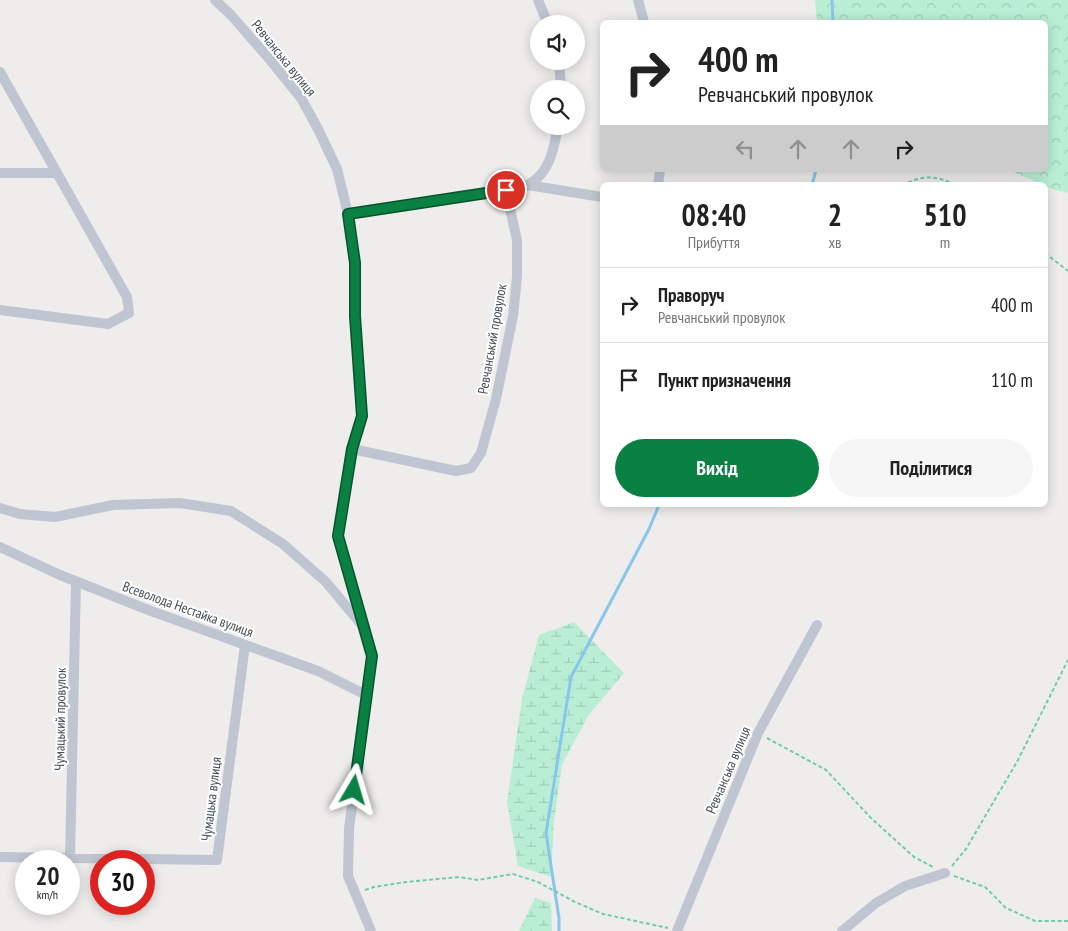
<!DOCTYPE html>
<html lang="uk">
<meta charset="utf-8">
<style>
:root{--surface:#fff;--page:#f6f6f6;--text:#222;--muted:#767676;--line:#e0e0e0;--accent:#0b8043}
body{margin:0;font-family:"PT Sans Narrow",sans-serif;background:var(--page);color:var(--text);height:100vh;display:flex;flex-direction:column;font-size:19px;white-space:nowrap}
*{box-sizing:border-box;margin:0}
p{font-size:16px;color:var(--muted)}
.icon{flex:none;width:28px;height:28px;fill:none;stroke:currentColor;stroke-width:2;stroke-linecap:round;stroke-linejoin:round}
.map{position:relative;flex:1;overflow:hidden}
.panel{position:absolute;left:600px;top:182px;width:448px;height:325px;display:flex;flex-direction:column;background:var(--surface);border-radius:8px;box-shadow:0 2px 12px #0003}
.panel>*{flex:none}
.guide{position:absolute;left:600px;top:20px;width:448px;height:152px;border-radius:8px;box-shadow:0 2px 12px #0003;background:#fff;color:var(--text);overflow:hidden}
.controls{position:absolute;left:530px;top:15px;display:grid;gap:10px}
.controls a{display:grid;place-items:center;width:55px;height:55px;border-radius:50%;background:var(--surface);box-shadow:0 2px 12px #0003;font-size:25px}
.speed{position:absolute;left:15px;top:850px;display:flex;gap:10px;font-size:25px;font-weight:700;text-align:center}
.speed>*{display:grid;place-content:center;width:65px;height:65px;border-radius:50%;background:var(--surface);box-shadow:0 2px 12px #0003;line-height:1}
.speed small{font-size:12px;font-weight:400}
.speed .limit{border:8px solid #d22;background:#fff;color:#111}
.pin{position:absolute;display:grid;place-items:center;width:42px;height:42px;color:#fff;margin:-21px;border:2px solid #fff;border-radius:50%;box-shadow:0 1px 5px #0007}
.me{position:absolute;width:55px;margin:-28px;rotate:7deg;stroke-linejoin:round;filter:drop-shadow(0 0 4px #0008)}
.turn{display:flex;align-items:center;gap:18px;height:105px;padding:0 15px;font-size:22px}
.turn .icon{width:65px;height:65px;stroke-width:2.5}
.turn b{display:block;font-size:35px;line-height:42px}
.lanes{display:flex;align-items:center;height:48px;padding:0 15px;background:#0003;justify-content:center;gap:25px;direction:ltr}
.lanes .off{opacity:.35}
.eta{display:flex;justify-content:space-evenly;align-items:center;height:85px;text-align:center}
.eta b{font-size:30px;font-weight:600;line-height:35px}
.action{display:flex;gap:10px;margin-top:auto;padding:10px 15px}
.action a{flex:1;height:58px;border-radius:30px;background:var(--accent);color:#fff;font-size:20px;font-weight:600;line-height:58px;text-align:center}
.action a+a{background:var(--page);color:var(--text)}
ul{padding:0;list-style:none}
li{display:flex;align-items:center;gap:15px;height:75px;padding:0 15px;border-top:1px solid var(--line)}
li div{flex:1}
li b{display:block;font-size:19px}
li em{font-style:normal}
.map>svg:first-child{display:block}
</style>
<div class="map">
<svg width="1068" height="931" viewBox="0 0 1068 931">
<defs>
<pattern id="forest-crowns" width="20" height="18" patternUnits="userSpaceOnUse" patternTransform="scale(1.25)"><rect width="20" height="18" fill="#b9eed5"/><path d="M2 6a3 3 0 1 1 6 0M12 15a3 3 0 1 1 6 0" fill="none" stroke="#a0ceb9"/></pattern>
<pattern id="wetland-marsh" width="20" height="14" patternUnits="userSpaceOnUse" patternTransform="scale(1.25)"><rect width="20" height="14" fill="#b9eed5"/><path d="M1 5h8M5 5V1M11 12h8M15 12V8" fill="none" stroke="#a0ceb9"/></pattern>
</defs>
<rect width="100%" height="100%" fill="#efecec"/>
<!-- forest -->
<path fill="url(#forest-crowns)" d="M815 0H1068V193L1052 189 1009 170H1045V22H817Z"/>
<!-- wetland -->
<path fill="url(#wetland-marsh)" d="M574 622 624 673 588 716 562 765 554 821 551 877 518 866 507 802 522 699 539 635Z
M535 898 551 903 552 931H519Z"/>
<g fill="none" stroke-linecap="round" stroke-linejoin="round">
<!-- stream -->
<path stroke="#86c7eb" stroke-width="3" d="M832 0 833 22
M812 185 816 170
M559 931V918L546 833 571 677 649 529 659 505"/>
<!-- path -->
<path stroke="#71ccac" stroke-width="2" stroke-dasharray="4 2.5" stroke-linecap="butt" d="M902 185C923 175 935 175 956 185
M1045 253 1068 271
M767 738 826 770 871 818 914 857 933 867
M952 866 966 849 1018 760 1068 660
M954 876 985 887 1006 908 1035 921H1068
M365 890 374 887 406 882 459 877 478 880 513 874 538 882 575 902 603 914 668 928"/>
<!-- minor -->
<path stroke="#bfc6d2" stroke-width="10" d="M215 0 231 15 271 61 301 98 318 129 337 169 348 214 355 263V316L362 416 352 449 338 537 372 656 349 829 348 876 371 931
M538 0 548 24
M638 0 644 22
M559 61 561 89
M0 72 127 297 129 313 108 324 0 310
M0 173H57
M528 185 602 197
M658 185 660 170
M506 191C513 189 523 188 529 184 550 173 554 148 558 126
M348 214 506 191 517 240V277L513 316 496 399 481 453 471 468 456 471 352 449
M0 508 20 514 55 517 113 505 180 503 231 511 283 544 326 582 361 624
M0 547 60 575 151 611 318 671 366 695
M0 857 217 860 245 645
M70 858 76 581
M677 931 758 733 817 625
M842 931 876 903 905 886 945 873"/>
</g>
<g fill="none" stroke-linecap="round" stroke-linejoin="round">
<defs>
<path id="route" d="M354 790 372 656 338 536 352 449 362 416 355 316V263L348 214 506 190"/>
</defs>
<!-- route casing -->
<use href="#route" stroke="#07532c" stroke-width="12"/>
<!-- route -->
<use href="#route" stroke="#0b8043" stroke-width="9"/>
</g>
<g text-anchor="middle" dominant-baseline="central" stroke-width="4" stroke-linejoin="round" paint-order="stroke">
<!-- street labels -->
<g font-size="14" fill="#444c59" stroke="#fff">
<text transform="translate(284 58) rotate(51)">Ревчанська вулиця</text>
<text transform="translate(492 339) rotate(-80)">Ревчанський провулок</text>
<text transform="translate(188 609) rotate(20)">Всеволода Нестайка вулиця</text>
<text transform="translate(60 719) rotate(-89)">Чумацький провулок</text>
<text transform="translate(728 770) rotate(-67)">Ревчанська вулиця</text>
<text transform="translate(211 799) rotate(-83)">Чумацька вулиця</text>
</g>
</g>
</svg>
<div class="controls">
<a><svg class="icon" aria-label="sound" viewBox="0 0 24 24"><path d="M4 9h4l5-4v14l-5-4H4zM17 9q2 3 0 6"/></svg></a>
<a><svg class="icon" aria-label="search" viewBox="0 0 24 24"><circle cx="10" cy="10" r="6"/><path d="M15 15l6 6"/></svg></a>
</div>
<div class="speed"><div>20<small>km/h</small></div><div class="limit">30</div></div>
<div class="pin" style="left:506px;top:190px;background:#d93025"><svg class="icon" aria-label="arrive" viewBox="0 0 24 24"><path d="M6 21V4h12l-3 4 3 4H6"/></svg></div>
<svg class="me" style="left:354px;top:790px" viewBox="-20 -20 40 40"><path d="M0-17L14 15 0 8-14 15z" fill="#0b8043" stroke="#fff" stroke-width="4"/></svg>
<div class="guide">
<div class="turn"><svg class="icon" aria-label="right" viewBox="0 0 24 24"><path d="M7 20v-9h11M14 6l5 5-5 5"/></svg><div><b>400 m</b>Ревчанський провулок</div></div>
<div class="lanes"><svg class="icon off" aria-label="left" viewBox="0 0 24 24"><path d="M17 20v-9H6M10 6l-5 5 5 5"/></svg><svg class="icon off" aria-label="ahead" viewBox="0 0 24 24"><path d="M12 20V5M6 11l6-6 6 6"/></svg><svg class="icon off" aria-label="ahead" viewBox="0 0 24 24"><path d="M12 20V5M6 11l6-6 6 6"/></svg><svg class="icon" aria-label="right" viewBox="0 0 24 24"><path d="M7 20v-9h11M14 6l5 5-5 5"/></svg></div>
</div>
<section class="panel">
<div class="eta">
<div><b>08:40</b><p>Прибуття</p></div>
<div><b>2</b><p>хв</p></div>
<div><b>510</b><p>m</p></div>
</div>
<ul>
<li><svg class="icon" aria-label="right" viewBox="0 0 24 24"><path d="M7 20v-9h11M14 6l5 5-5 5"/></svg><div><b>Праворуч</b><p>Ревчанський провулок</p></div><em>400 m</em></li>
<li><svg class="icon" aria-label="arrive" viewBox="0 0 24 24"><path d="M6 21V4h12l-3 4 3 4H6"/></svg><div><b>Пункт призначення</b></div><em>110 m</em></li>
</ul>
<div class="action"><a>Вихід</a><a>Поділитися</a></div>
</section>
</div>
